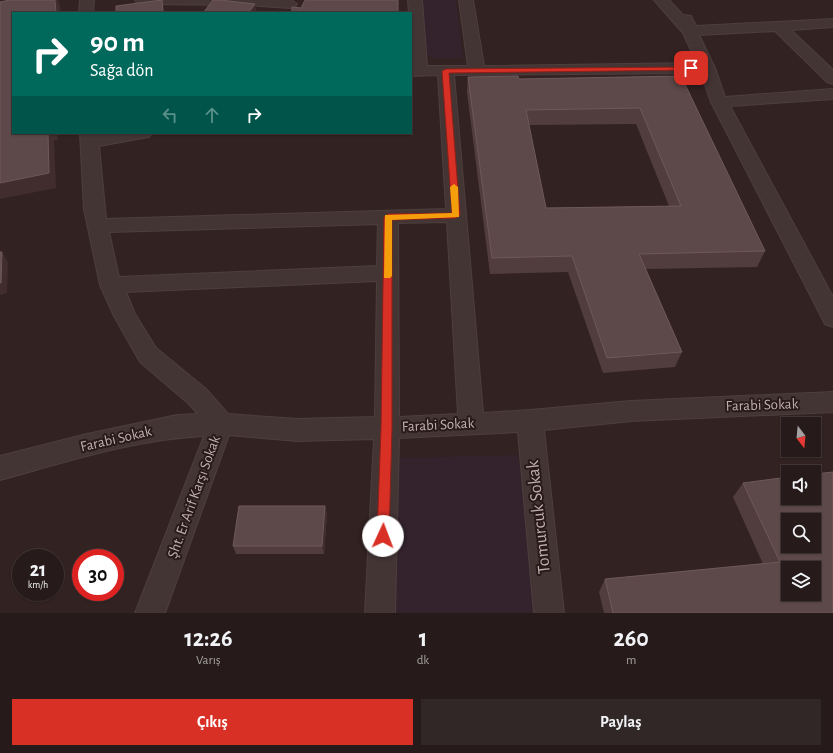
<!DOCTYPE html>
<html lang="tr">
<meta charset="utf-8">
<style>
:root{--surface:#261a1a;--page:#322727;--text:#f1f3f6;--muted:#a4a1a2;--line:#423839;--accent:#d93025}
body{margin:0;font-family:"Alegreya Sans",sans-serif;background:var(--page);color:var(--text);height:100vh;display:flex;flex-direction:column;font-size:15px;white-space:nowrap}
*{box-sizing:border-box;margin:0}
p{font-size:13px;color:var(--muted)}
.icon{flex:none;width:22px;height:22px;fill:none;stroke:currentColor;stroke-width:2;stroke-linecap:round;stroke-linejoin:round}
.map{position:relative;height:613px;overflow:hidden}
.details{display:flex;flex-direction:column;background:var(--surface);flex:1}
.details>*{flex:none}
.banner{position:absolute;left:12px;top:12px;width:400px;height:122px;border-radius:0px;box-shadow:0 1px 3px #0004,0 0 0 1px var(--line);background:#00695c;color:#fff;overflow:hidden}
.needle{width:26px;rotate:164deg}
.fabs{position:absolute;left:781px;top:417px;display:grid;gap:8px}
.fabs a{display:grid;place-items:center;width:40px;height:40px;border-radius:0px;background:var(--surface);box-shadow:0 1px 3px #0004,0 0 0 1px var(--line);font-size:20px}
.speed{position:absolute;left:12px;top:549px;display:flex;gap:8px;font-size:20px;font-weight:700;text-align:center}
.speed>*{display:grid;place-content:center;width:52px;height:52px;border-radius:50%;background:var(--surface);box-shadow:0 1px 3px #0004,0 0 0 1px var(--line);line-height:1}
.speed small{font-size:10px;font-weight:400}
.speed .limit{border:6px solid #d22;background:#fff;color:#111}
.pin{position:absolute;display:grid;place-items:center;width:34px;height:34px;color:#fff;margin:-17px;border-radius:8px;box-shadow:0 2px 6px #0006}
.me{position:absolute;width:44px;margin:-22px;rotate:2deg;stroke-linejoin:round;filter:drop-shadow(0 0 3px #0008)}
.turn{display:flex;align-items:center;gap:14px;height:84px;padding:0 12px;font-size:18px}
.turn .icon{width:52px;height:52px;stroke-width:2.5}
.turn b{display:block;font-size:28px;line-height:34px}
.lanes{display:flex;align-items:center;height:38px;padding:0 12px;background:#0003;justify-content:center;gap:20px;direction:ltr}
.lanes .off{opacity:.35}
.eta{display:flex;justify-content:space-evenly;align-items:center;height:68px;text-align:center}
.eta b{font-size:24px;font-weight:600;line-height:28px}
.button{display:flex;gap:8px;margin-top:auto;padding:8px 12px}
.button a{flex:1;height:46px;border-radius:0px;background:var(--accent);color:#fff;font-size:16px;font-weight:600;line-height:46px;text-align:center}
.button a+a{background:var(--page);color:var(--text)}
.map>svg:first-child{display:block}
</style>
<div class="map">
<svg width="833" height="613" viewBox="0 0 833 613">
<rect width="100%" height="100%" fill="#322"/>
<!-- green -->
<path fill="#34232c" d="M419 0H456L463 58H433L424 54Z
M518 455 538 613H394V458Z"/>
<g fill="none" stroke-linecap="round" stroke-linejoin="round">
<defs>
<path id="minor" d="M80 0H94L93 13H79Z
M135 0H291L297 4 295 7 290 8 245 5 142 4 137 3Z
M408 0H422L427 66H468L459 0H473L484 66 697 63 683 33 654 0H669L683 15 691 16 696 26 833 19V27L791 30 833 70V84L827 82 775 31 699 35 715 68 725 97 833 89V99L730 106 833 297V327L825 324 822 318 711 102 701 73 454 75 483 413 530 410 631 401 833 392V412L631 421 544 430 564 613H534L518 432 399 438 395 613H365L374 439 297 441 229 435 165 613H135L204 436C136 439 66 462 0 480V456L87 434 177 415 198 414 188 403 140 362 114 316 100 285 84 209 80 133H98V135L112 133H152L149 137 143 138 99 146 106 219 446 209 438 75 411 76V13H409ZM447 222 458 414 399 417 398 223ZM378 224 377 266 119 277 109 232ZM377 281 375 417 297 419 228 414 206 389 156 348 135 314 126 292Z"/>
</defs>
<!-- minor casing -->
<use href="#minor" stroke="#4e3e3e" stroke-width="2"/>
<!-- minor -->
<use href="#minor" fill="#443535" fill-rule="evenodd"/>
</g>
<!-- wall -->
<path fill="#523d3e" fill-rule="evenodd" d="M681 76 765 251 757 267 646 269 682 352 675 367 603 373 568 272 490 274 467 92 468 77 519 79ZM636 124 669 206 546 208 529 125Z
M743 483 833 613H604L599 592 605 579 763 564 733 497Z
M325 506 327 514 324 554H236L233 546Z"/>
<!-- shaded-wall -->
<path fill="#412d2d" d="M55 0H58L60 7 61 13H56Z
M162 0 165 13H163Z
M255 4 257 13H248Z
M48 133H57L58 140H54L56 188 0 199V183Z
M2 252 8 262 7 293 0 295V283Z
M325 506 327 514 324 554 322 546Z"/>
<!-- building -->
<path fill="#5e494a" stroke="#6e595a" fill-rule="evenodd" d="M10 0H55L56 13H13V133H48L49 173 0 183V2Z
M162 0 163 13H116V6Z
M213 0H220L255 4 248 13H203Z
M305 0H398V13H292V7L301 8Z
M518 76 519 79 681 76 765 251 639 254 682 352 607 358 572 256 492 258 468 77ZM640 108 681 206 546 208 526 110Z
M0 252H2L1 283H0Z
M833 472V613H613L605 579 780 562 743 483 788 477V498H814V474ZM788 520H814V546H788ZM788 568H814V594H788Z
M239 506H325L322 546H233Z"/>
<!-- route -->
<path fill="#d93025" stroke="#8d1f18" d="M691 67 695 68 694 70 449 73 460 215 456 218 392 220V428L389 536 387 540 383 541 379 540 377 536 381 428 384 217 388 214 452 213 442 71 446 69Z"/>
<!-- slow -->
<path fill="#f59e0b" d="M454 184 458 187 459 217 392 220V276L390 278H384L385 215 452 213 450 187Z"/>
<g text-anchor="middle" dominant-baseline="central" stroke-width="4" stroke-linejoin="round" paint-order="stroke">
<!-- street labels -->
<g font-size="15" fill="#c1afaf" stroke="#281a1a">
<text transform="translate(762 405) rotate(-2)">Farabi Sokak</text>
<text transform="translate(438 425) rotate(-3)">Farabi Sokak</text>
<text transform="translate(116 439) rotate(-13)">Farabi Sokak</text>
<text transform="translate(194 497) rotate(-70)">Şht. Er Arif Karşı Sokak</text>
</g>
<!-- near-street labels -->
<g font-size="18" fill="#c1afaf" stroke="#281a1a">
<text transform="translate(539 517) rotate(-96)">Tomurcuk Sokak</text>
</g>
</g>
</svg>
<div class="fabs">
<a><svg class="needle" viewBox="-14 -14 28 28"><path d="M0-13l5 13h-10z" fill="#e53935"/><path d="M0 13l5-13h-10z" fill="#a4a1a2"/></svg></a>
<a><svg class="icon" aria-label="sound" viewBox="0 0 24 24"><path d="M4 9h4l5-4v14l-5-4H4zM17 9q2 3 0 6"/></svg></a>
<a><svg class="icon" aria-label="search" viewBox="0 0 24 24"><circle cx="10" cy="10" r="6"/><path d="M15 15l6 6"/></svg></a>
<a><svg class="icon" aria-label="layers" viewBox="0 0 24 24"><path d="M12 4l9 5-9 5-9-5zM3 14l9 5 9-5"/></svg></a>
</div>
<div class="speed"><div>21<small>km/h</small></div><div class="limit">30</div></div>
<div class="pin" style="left:691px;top:68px;background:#d93025"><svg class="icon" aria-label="arrive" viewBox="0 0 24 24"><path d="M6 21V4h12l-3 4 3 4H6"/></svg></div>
<svg class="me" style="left:383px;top:536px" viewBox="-20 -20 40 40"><circle r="19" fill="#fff"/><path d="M0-13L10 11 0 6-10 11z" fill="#d93025"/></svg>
<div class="banner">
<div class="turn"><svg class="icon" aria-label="right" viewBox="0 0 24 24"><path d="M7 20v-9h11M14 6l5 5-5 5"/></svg><div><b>90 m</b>Sağa dön</div></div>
<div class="lanes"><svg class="icon off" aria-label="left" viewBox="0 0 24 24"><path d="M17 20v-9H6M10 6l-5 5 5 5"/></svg><svg class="icon off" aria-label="ahead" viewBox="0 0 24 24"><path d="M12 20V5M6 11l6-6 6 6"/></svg><svg class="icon" aria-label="right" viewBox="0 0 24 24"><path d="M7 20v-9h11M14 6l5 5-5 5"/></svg></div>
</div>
</div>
<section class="details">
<div class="eta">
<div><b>12:26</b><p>Varış</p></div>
<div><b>1</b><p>dk</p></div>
<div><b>260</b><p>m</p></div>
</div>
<div class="button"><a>Çıkış</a><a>Paylaş</a></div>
</section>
